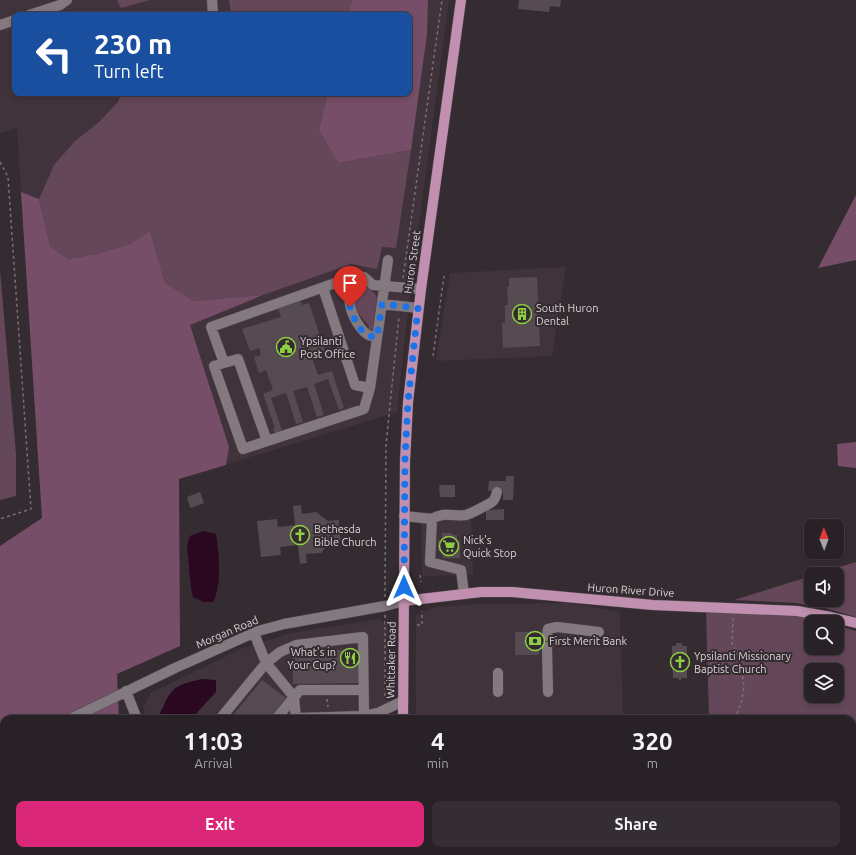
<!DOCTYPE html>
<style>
:root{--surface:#282125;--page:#342e32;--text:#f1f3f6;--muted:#a5a3a7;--line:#443e42;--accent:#db2777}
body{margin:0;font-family:Ubuntu,sans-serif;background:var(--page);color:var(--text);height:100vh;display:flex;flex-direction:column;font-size:15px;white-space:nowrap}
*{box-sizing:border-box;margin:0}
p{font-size:13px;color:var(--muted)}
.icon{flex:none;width:22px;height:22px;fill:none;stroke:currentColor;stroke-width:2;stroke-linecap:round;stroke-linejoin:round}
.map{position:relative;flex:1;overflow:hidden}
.sheet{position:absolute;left:0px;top:715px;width:856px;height:140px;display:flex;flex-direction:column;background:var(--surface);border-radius:12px 12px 0 0;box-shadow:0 2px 6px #0003,0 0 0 1px var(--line)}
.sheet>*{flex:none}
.banner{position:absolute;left:12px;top:12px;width:400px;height:84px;border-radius:8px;box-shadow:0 2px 6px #0003,0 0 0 1px var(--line);background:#1a4fa0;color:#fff;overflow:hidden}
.needle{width:26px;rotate:359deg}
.buttons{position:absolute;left:804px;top:519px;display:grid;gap:8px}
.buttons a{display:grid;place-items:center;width:40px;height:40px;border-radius:8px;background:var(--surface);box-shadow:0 2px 6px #0003,0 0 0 1px var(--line);font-size:20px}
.pin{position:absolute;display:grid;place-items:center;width:34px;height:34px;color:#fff;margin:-41px -17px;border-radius:50% 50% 50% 0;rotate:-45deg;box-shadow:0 0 4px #0007}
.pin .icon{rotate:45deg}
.me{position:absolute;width:44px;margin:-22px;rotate:0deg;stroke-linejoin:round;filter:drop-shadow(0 0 3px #0008)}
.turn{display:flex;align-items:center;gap:14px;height:84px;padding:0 16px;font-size:18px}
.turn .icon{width:52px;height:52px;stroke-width:2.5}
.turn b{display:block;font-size:28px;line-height:34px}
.eta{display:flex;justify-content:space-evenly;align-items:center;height:68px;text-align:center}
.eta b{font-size:24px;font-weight:600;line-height:28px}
.button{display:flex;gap:8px;margin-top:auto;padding:8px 16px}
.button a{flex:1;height:46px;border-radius:8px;background:var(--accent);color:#fff;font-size:16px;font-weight:600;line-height:46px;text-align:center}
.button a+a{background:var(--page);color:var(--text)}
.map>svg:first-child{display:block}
</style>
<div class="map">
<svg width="856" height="855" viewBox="0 0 856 855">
<rect width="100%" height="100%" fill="#352c31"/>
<!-- built -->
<path fill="#41333c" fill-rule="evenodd" d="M0 0H449L416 247 403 353 397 412 179 479 42 518 17 128 0 133ZM15 15H409V93H15Z
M566 267 552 356 436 361 450 273Z
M471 511 473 575 422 576 421 512Z
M568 603 620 612 623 719H416V615L436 607 478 604Z
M381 619 388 628 389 719H146L143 707 151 693 241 649 291 633Z
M156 851H389V855H156Z"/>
<!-- green -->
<path fill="#644759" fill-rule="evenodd" d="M117 0H150L121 8Z
M229 0H352L348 15H231Z
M121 93H328L319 130 338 163 411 150 396 248 382 247 377 269 351 264 263 295 194 301 165 283 150 233 130 244 97 254 68 259 50 246 39 199 54 165 75 141 98 123 118 102Z
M0 270 16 454V496L0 500Z
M360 279 375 294 377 298 373 329 367 330 369 326 358 313 356 307H352L353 281Z
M856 562V617L825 608 796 603 734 600 811 576V600H837V574H816Z
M706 610 797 615 822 622H811V648H837V626L856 631V769L852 773V719H709ZM811 670H837V696H811Z
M856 792V855H795L799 851H852V796Z
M244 851H286L275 855H243Z
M340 851H380L378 854 343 855 340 853Z
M415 851H769L765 855H415Z"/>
<!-- forest -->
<path fill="#774e68" d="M352 0H428L427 34 411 150 338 163 319 130 328 93H409V15H348Z
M21 192 39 199 50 246 68 259 97 254 130 244 150 232 165 283 194 301 263 295 190 325 229 447 226 465 179 479 180 646 117 674 119 719H4V851H123L124 855H0V546L42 518Z
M856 195V260L818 268Z
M856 442V468L838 466 837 444Z"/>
<!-- water -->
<path fill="#2a0820" d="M203 531 216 534C219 551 222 587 213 602H204L193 597 191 588 187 546 190 536Z
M202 679 216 680V692L191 719H160C159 714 161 711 163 707 172 685 181 684 202 679Z"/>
<!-- building -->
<path fill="#554b51" d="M519 0H561L560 7 550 6 549 12 518 9Z
M537 277 540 346 503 348 502 323H505V305H508L507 287H509V278Z
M300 300 302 305 309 303 325 351 311 355 318 375 332 371 344 408 339 410 328 379 314 384 324 415 317 417 307 387 293 391 303 422 296 424 286 393 271 398 283 433 276 436 273 429 275 428 263 394 273 390 266 370 259 373 254 357 261 355 259 348 250 351 242 329 281 317 278 308Z
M506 476H514L513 500H503V491H488L489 481H506Z
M439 485H455V497H440Z
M200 492 204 503 190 508 187 497Z
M301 505 302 514 316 512 328 521 339 520V526H342L344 528 345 532 343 534 340 535 341 541 330 542 321 553 306 554 307 563 300 564 298 545 280 547 281 555 261 557 257 521 277 519 278 527 295 525 293 506Z
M504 509V520H486V510Z
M442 533H452V535H457V541H460V558H443L442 551H438V540H442Z
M515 632H539V636H555V647H539V655H515Z
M676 643H682V646H687V678H681V680H679V678H673L672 646H676Z
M358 650 359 683 293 684V651Z
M262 680 286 698 269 719H230Z
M190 851H225V855H190Z"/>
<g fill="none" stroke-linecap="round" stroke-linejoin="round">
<defs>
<path id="minor" d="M212 0 213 15
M29 15 60 5 67 0
M0 25 15 20
M348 279C349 298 348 311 360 327 364 333 369 337 377 337
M323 288 355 385 370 388 388 260
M382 304 418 308
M224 363 238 359 267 441
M370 388 364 409 243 449 214 366 224 363 211 327 355 276 364 277 373 285 421 289
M404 516 432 519 430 562 461 570 464 594
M432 519C444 511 452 517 466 515 472 513 477 510 483 507 492 502 494 503 497 492
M254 633 266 663 294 697 296 719
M547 636 548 629 557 627 599 632
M547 647 548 692
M498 673V692
M126 691 137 719
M364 716 378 713 403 701
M70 719 175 668 258 631 284 624 385 606 404 601
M220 719 266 663 280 652 296 645 363 637 364 716 296 718
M276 719 300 690H363
M852 785 856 781
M234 851 235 855
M145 855V851
M185 855V851
M303 855 327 852 334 855
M787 855 791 851"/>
<path id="major" d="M404 601 481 592H512L653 605 797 611 831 617 856 623
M403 719 405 461 408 402 421 289 461 0
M401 851V855"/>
</defs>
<!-- minor casing -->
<use href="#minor" stroke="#514a4e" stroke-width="11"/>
<!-- major casing -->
<use href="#major" stroke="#514a4e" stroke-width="11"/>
<!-- path -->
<path stroke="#797175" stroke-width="1.5" stroke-dasharray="3 3" stroke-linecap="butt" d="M0 162 8 177 31 509 0 519
M403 278 442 0
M433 356 444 276
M420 575 421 582
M385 597 386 445 399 316
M385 615V699
M733 618 732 643 740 661 744 686 742 700 735 719
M385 624 390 625
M417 625H422V611
M327 699 328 707
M384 851V855
M731 851V855
M756 855 758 851
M773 855 777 851"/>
<!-- minor -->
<use href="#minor" stroke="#83797f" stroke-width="10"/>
<!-- major -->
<use href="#major" stroke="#c190b0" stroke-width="10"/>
</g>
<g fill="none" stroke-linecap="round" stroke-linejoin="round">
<!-- route -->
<path stroke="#1a73e8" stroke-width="7" stroke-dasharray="0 12.6" d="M350 307C354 320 361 337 377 337L382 304 418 308 408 402 405 458 404 587"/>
</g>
<!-- icons -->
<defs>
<symbol id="building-ring" viewBox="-11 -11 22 22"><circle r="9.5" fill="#352c31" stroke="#8ece43" stroke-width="1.5"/><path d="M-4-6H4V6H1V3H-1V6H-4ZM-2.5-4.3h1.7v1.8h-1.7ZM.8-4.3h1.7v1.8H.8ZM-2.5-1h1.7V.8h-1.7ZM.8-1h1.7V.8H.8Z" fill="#8ece43"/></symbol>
<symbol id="civic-ring" viewBox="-11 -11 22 22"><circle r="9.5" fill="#352c31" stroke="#8ece43" stroke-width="1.5"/><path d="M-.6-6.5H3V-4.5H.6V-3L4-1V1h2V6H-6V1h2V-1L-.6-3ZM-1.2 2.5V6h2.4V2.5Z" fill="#8ece43"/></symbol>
<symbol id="church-ring" viewBox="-11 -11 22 22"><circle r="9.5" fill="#352c31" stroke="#8ece43" stroke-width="1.5"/><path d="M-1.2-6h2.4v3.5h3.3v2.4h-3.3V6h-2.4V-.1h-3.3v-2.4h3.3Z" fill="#8ece43"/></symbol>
<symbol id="supermarket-ring" viewBox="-11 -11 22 22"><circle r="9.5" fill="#352c31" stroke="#8ece43" stroke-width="1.5"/><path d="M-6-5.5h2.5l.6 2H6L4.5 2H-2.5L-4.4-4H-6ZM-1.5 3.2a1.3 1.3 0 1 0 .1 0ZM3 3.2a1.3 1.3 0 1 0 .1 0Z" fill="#8ece43"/></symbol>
<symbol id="bank-ring" viewBox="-11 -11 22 22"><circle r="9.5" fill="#352c31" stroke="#8ece43" stroke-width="1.5"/><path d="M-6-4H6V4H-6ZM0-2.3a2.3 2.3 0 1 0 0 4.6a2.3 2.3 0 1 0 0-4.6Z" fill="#8ece43"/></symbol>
<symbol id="restaurant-ring" viewBox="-11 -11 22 22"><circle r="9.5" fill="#352c31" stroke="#8ece43" stroke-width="1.5"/><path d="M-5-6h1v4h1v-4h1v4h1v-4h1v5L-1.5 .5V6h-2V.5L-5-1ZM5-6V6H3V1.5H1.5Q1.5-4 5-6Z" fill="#8ece43"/></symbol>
</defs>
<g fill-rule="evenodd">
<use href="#building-ring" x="511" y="303" width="22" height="22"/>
<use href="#civic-ring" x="275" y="336" width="22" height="22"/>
<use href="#church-ring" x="289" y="524" width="22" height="22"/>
<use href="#supermarket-ring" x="438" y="535" width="22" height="22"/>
<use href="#bank-ring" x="524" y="630" width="22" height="22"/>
<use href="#restaurant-ring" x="339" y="647" width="22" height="22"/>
<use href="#church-ring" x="669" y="651" width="22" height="22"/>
</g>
<g text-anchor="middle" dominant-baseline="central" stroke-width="4" stroke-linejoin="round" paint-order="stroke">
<!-- street labels -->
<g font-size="11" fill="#dad4d7" stroke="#352c31">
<text transform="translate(412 262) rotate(-82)">Huron Street</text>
<text transform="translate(631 590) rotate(4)">Huron River Drive</text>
<text transform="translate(227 632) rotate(-23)">Morgan Road</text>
<text transform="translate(391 660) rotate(-89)">Whittaker Road</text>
</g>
<!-- poi labels -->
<g font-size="11" fill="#dad4d7" stroke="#352c31" text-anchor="start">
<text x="536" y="308">South Huron<tspan x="536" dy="13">Dental</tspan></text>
<text x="300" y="341">Ypsilanti<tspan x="300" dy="13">Post Office</tspan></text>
<text x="314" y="529">Bethesda<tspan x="314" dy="13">Bible Church</tspan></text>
<text x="463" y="540">Nick's<tspan x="463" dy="13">Quick Stop</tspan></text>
<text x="549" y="641">First Merit Bank</text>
<text x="336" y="652" text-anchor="end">What's in<tspan x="336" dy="13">Your Cup?</tspan></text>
<text x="694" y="656">Ypsilanti Missionary<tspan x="694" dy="13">Baptist Church</tspan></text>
</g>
</g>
</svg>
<div class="buttons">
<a><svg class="needle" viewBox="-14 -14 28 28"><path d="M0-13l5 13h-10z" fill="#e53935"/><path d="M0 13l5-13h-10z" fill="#a5a3a7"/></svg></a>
<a><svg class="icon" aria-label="sound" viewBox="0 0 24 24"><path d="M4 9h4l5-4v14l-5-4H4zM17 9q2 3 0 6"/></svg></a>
<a><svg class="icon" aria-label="search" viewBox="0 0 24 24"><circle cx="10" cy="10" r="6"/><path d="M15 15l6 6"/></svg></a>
<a><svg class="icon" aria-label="layers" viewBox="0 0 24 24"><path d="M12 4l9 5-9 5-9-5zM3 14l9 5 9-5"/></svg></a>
</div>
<div class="pin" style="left:350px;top:307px;background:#d93025"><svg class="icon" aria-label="arrive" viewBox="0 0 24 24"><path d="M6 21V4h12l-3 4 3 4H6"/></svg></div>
<svg class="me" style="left:404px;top:587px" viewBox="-20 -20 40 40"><path d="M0-17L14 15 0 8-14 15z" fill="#1a73e8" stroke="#fff" stroke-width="4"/></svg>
<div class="banner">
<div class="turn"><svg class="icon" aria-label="left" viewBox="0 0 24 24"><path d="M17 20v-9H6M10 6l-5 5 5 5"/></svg><div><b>230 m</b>Turn left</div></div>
</div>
<section class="sheet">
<div class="eta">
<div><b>11:03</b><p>Arrival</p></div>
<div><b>4</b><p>min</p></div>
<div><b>320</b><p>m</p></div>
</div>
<div class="button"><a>Exit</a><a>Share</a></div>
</section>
</div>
